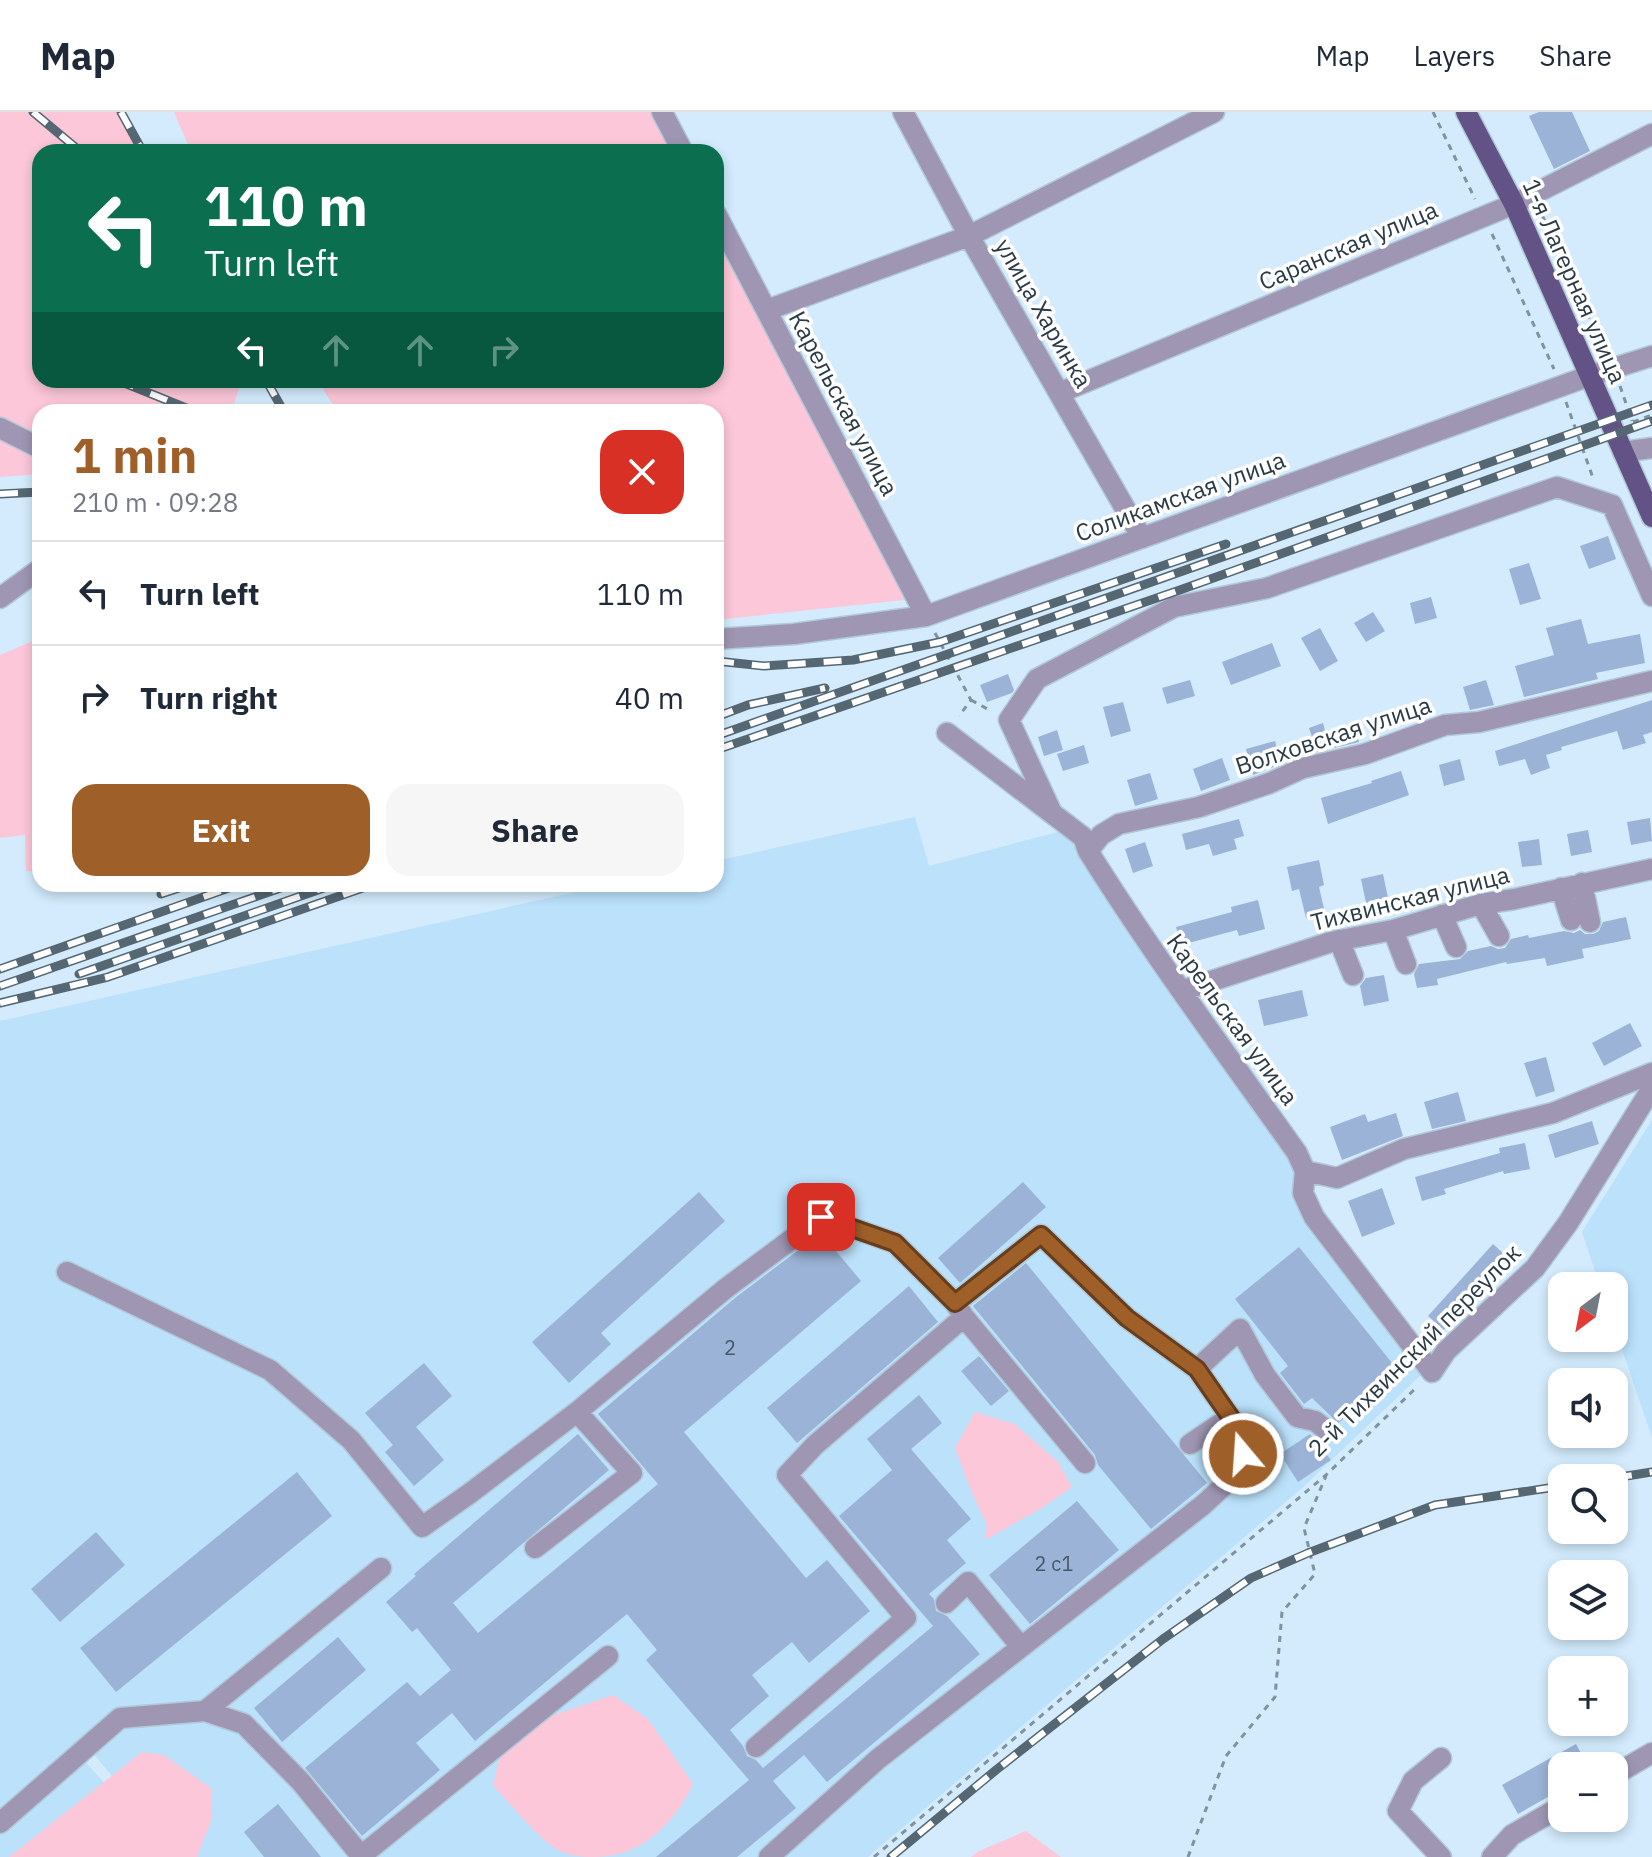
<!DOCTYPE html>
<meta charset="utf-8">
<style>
:root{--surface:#fff;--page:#f6f6f7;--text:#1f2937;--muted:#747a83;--line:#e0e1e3;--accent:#9f5f29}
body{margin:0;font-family:"IBM Plex Sans",sans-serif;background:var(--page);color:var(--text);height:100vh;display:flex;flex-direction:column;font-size:30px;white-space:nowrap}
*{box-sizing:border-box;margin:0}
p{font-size:26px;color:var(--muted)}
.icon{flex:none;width:44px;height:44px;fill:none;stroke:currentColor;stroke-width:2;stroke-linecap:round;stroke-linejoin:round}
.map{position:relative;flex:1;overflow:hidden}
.sheet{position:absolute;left:32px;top:292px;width:692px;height:488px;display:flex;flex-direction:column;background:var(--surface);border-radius:24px;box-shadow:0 4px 12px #0003}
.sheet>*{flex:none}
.top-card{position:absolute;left:32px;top:32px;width:692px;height:244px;border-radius:24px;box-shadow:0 4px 12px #0003;background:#0b6e4f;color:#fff;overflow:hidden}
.needle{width:52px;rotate:212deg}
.controls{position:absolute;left:1548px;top:1160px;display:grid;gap:16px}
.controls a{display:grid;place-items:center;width:80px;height:80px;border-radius:16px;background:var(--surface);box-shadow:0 4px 12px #0003;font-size:40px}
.pin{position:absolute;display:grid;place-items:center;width:68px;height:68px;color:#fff;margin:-34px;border-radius:16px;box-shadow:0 4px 12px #0006}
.me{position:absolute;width:88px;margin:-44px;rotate:342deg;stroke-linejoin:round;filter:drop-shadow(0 0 6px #0008)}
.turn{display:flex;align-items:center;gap:28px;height:168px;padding:0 40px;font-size:36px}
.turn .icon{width:104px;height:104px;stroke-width:2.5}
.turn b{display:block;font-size:56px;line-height:68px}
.lanes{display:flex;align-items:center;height:76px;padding:0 40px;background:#0003;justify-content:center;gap:40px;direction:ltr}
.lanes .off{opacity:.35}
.round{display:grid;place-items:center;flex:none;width:84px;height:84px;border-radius:24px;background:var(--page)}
.summary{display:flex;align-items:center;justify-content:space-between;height:136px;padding:0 40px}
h1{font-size:48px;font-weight:700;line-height:60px;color:var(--accent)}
.primary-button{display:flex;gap:16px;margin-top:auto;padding:16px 40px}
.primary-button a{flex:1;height:92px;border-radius:24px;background:var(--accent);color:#fff;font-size:32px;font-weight:700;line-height:92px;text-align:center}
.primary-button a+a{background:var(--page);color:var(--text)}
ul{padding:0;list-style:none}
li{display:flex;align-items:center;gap:24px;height:104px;padding:0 40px;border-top:2px solid var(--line)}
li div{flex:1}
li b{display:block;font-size:30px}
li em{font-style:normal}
header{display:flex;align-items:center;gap:48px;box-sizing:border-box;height:112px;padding:0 40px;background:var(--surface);border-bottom:2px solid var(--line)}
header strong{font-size:38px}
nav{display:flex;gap:44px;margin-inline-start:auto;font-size:28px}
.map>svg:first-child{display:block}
</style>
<header>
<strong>Map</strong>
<nav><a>Map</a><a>Layers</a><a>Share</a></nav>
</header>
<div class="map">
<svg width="1652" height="1745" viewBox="0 0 1652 1745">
<rect width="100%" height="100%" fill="#d3ebfc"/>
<!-- built -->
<path fill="#bbe1fb" d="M915 705 929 754 1065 718 1084 736 1235 973 1309 1068 1316 1110 1424 1260 1301 1377 868 1745H180L82 1628 0 1700V909L611 772H716V749Z
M1652 1008V1325L1614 1214V1174H1600L1582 1120Z
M83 1647 169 1745H0V1721Z"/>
<!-- green -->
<path fill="#fcc7d8" d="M0 0H125L144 40H40V268H241L232 300H40V362L0 365Z
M174 0H655L676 40H191Z
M716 116 913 487 716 508V300H338L317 268H716Z
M40 526V760L26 759 25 723 0 726V543Z
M975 1300 1015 1312 1058 1350 1072 1375 1042 1396 985 1428 987 1413 971 1379 955 1336Z
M613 1583 648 1607 693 1672C674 1712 641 1745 595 1745 577 1745 564 1743 549 1732 529 1716 511 1692 493 1674L500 1643 545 1606Z
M142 1640 164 1643 211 1676V1709L197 1745H9Z
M1026 1719 1061 1745H971L979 1739Z"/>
<!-- building -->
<path fill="#9bb3d6" d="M1539 0H1572L1590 39 1554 57 1529 4Z
M1608 424 1616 447 1589 457 1580 434Z
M1529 451 1541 487 1520 493 1509 457Z
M1431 485 1437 506 1415 512 1410 491Z
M1373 500 1385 519 1366 530 1354 511Z
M1581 507 1588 532 1640 522 1645 551 1596 561 1598 567 1524 585 1515 554 1554 543 1546 516Z
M1320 516 1338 549 1320 559 1301 526Z
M1272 531 1281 554 1231 573 1222 550Z
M1008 562 1014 578 1012 581 987 590 980 573Z
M1190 568 1195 584 1167 592 1162 576Z
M1486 568 1494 593 1470 598 1463 575Z
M1652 588V620L1643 623 1646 631 1623 638 1617 619 1561 635 1562 638 1546 643 1550 656 1531 663 1525 647 1499 654 1495 639Z
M1123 590 1131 619 1111 625 1103 595Z
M1323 611 1326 622 1354 613 1359 630 1317 640 1309 616Z
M1057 618 1063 638 1044 644 1038 625Z
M1275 629 1281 652 1253 663 1246 637Z
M1084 633 1089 651 1063 659 1057 642Z
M1222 646 1230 668 1201 679 1193 657Z
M1460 647 1465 668 1444 674 1439 653Z
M1401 659 1409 683 1328 712 1321 686 1372 671 1371 669Z
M1150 661 1158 687 1135 694 1127 668Z
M1650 706 1652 729 1631 733 1627 710Z
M1239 707 1244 724 1234 727 1237 737 1213 744 1209 732 1186 738 1182 722Z
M1588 718 1592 740 1571 744 1567 722Z
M1539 727 1542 753 1522 755 1518 730Z
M1145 730 1153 754 1133 761 1125 737Z
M1319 748 1324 773 1319 775 1325 801 1306 806 1299 777 1292 779 1287 755Z
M1383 762 1388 786 1366 791 1361 767Z
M1258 788 1265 817 1239 824 1237 818 1181 833 1176 815 1232 800 1231 795Z
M1626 805 1631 827 1582 837 1584 846 1547 854 1545 846 1507 852 1506 850 1437 867 1438 873 1417 876 1414 862 1419 852 1460 847 1468 839 1491 834 1498 837 1505 836 1511 827 1528 823 1529 826 1564 819 1574 821 1580 818 1585 822H1593L1599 819 1603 810Z
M1384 863 1389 889 1364 894 1360 874 1366 866Z
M1302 878 1308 904 1264 914 1258 888Z
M1630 911 1642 934 1604 954 1592 931Z
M1546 945 1555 979 1536 985 1524 951Z
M1458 980 1466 1009 1432 1017 1424 990Z
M1396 1001 1403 1024 1342 1048 1330 1015 1365 1002 1368 1010Z
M1592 1009 1599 1032 1555 1046 1548 1023Z
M1525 1031 1530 1057 1504 1062 1503 1059 1444 1077 1446 1082 1422 1089 1415 1065 1500 1041 1499 1036Z
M1023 1070 1046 1095 960 1171 938 1146Z
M1382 1076 1395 1112 1362 1125 1348 1089Z
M699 1080 725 1109 601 1221 611 1232 569 1271 532 1230Z
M821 1121 861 1169 684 1320 806 1466 827 1448 870 1499 809 1551 792 1530 752 1563 769 1584 730 1618 743 1634 747 1644 756 1648 763 1656 933 1514 839 1404 892 1358 867 1327 919 1283 942 1311 911 1337 971 1407 947 1428 966 1451 929 1482 934 1487 936 1499 947 1504 980 1542 827 1670 804 1643 773 1669 796 1696 737 1745H656L749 1668 646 1548 657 1538 627 1502 475 1629 452 1601 416 1631 440 1658 362 1724 305 1656 407 1570 420 1584 451 1558 417 1516 412 1520 386 1490 416 1464 414 1462 578 1322 609 1358 453 1491 478 1521 658 1372 598 1302 735 1186Z
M1493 1132 1514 1151 1482 1185 1478 1182 1444 1218 1428 1204Z
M1299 1135 1400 1261 1338 1311 1312 1286 1304 1292 1280 1261 1288 1254 1235 1187Z
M1026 1151 1207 1371 1151 1417 1098 1353 1095 1343 973 1194Z
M909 1174 938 1210 797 1331 767 1296Z
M979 1244 1009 1279 991 1294 961 1259Z
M424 1251 452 1284 416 1315 444 1348 414 1374 385 1340 393 1333 365 1301Z
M1310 1322 1331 1348 1298 1370 1280 1342Z
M297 1360 332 1404 116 1580 80 1536Z
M1077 1389 1119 1438 1030 1512 989 1463Z
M96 1420 125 1453 60 1510 31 1477Z
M338 1525 366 1558 282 1630 254 1596Z
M1576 1632 1588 1654H1562V1677L1518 1702 1502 1673Z
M278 1692 321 1745H264L244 1720Z"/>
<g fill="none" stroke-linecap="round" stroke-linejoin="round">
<defs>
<path id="minor" d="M662 0 683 40
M903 0 969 124 1142 426
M716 102 926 504
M767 198 969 124 1214 0
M1059 281 1514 92 1652 22
M0 316 40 336
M1623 340 1652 336
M0 486 40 457
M716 527 794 522 926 504 1589 264 1652 244
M947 621 1083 725 1088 739C1153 843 1226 941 1297 1041L1305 1059 1303 1081 1314 1105 1432 1260 1446 1239 1535 1156 1568 1111 1652 976
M1051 699 1009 608 1037 567 1174 495 1267 476 1557 375 1612 393 1652 484
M1088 739 1101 723 1119 712 1199 695 1270 671 1303 656 1365 642 1445 613 1479 610 1652 569
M1582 771 1590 810
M1561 776 1571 808
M1481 792 1499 824
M1442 803 1456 835
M1393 818 1406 852
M1339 828 1353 863
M1184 878 1331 830 1393 818 1481 792 1515 787 1652 757
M1305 1059 1337 1066 1404 1037 1553 1001 1652 961
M67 1160 270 1258 351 1328 422 1415 469 1382 577 1300 725 1177 821 1105 895 1131 955 1191 1041 1123 1127 1206 1197 1257 1238 1316 1243 1342 1230 1368 1203 1393 878 1647 769 1745
M964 1205 1085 1351
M1197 1257 1240 1217 1265 1263 1297 1305 1315 1309 1328 1319
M1190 1332 1230 1305
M535 1436 632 1361 577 1300
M946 1491 968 1470 1021 1535
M205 1599 244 1612 301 1670 362 1745
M756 1635 906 1506 787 1363 815 1333 964 1205 955 1191
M1614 1663 1652 1641
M0 1711 120 1606 205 1599 381 1456
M361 1744 608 1544
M1441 1745 1398 1699 1413 1669 1441 1646
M1492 1745 1512 1723 1562 1694"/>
<path id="major" d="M1466 0 1514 92 1652 405"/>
</defs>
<!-- minor casing -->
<use href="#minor" stroke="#b1c8d7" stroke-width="23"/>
<!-- major casing -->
<use href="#major" stroke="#b1c8d7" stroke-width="23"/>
<!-- path -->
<path stroke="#7e92a0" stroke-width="3" stroke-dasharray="6 6" stroke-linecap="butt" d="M1433 0 1475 87
M1542 103 1604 238
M1492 122 1554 257
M1620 274 1632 309
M1566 290 1593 366
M1633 310 1652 303
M935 521 971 588 959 604
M971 588 991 599
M874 1745 1326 1363 1418 1274
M1188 1745 1226 1644 1275 1585 1282 1500 1315 1462 1304 1416 1326 1364"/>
<!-- minor -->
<use href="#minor" stroke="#9e96b3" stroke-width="20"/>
<!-- major -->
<use href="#major" stroke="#625285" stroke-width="20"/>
<defs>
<path id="rail" d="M33 0 81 40
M121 0 143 40
M117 268 196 300
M266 268 284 300
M0 382 40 380
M716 549 764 554 853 548 940 530 1226 432
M716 605 748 593 825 576
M716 624 1652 293
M716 638 1177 479 1652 309
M161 782 191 772
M0 857 240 772
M79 862 335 772
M0 874 292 772
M0 891 108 865 374 772
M1614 1366 1652 1360
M891 1745 996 1658 1163 1527 1251 1466 1308 1441 1435 1393 1562 1374"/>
</defs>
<!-- rail casing -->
<use href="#rail" stroke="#546773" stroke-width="9"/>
<!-- rail -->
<use href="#rail" stroke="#fff" stroke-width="6" stroke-dasharray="18" stroke-linecap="butt"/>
</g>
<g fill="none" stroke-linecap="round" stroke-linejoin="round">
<defs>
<path id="route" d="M821 1105 895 1131 955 1191 1041 1123 1127 1206 1197 1257 1238 1316 1243 1342"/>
</defs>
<!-- route casing -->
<use href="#route" stroke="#673e1b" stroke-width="20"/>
<!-- route -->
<use href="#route" stroke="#9f5f29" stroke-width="14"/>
</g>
<g text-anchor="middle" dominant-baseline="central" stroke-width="7" stroke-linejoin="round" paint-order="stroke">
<!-- number labels -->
<g font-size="20" fill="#465969">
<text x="730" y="1235">2</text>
<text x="1054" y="1451">2 с1</text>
</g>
<!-- street labels -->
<g font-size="24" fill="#2a3b45" stroke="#fff">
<text transform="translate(1348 133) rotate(-23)">Саранская улица</text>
<text transform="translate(1575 169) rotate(66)">1-я Лагерная улица</text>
<text transform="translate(1044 201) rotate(60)">улица Харинка</text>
<text transform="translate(844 291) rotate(62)">Карельская улица</text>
<text transform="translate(1180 384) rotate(-20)">Соликамская улица</text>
<text transform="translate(1333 623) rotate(-18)">Волховская улица</text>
<text transform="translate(1410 786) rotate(-14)">Тихвинская улица</text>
<text transform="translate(1233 907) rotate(54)">Карельская улица</text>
<text transform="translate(1414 1238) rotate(-45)">2-й Тихвинский переулок</text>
</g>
</g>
</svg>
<div class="controls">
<a><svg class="needle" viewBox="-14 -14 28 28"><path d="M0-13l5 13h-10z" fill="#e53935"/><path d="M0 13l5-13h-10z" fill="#747a83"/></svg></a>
<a><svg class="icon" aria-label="sound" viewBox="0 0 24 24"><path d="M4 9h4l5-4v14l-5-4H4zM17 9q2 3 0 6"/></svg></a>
<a><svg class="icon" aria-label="search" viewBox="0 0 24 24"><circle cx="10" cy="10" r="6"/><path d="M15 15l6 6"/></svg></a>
<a><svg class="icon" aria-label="layers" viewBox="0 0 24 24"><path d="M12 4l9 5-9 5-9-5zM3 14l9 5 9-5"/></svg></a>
<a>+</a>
<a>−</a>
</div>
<div class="pin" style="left:821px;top:1105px;background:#d93025"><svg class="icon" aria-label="arrive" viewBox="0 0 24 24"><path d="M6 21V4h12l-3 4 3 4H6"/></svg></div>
<svg class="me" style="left:1243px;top:1342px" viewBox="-20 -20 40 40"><circle r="17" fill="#9f5f29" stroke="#fff" stroke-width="3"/><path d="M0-11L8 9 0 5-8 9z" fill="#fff"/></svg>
<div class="top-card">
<div class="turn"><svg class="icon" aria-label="left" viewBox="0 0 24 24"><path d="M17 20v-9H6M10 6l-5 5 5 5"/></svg><div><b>110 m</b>Turn left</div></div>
<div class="lanes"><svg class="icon" aria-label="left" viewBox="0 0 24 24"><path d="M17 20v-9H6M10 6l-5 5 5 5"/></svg><svg class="icon off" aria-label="ahead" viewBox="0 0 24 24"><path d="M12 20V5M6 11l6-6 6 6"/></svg><svg class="icon off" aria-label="ahead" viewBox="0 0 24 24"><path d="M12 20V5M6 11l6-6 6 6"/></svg><svg class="icon off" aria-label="right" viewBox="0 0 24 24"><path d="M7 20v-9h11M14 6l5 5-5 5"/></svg></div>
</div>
<section class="sheet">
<div class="summary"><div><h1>1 min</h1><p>210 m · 09:28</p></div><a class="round" style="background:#d93025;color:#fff"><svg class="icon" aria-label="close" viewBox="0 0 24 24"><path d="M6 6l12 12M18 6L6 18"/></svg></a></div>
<ul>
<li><svg class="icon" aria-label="left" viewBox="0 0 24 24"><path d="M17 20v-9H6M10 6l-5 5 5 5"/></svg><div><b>Turn left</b></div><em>110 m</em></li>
<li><svg class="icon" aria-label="right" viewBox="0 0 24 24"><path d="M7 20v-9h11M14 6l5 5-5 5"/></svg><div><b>Turn right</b></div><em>40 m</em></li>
</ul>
<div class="primary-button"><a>Exit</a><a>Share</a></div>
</section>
</div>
